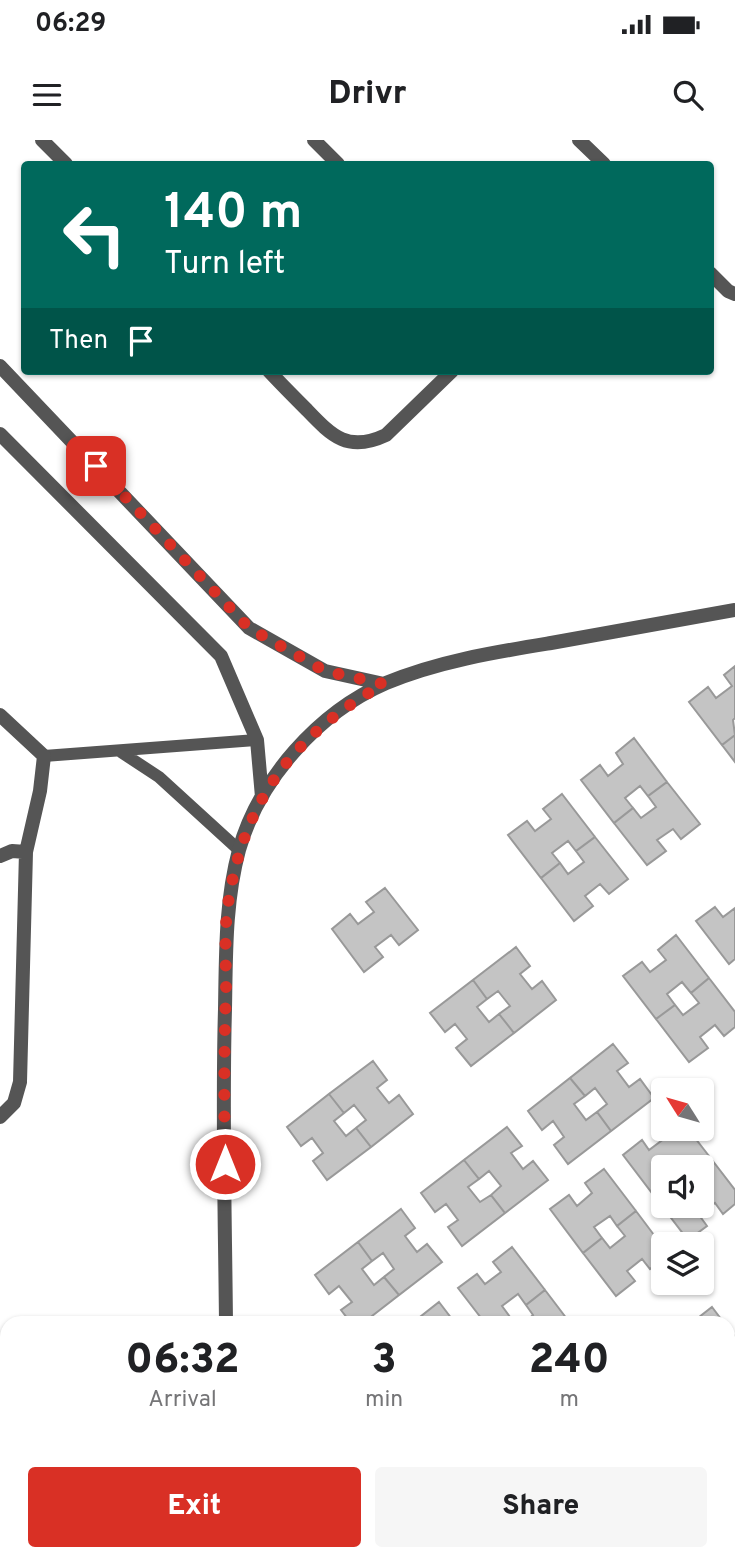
<!DOCTYPE html>
<style>
:root{--surface:#fff;--page:#f6f6f6;--text:#202124;--muted:#757577;--accent:#d93025}
body{margin:0;font-family:Overpass,sans-serif;background:var(--page);color:var(--text);height:100vh;display:flex;flex-direction:column;font-size:26px;white-space:nowrap}
*{box-sizing:border-box;margin:0}
p{font-size:23px;color:var(--muted)}
.icon{flex:none;width:38px;height:38px;fill:none;stroke:currentColor;stroke-width:2;stroke-linecap:round;stroke-linejoin:round}
.map{position:relative;flex:1;overflow:hidden}
.details{position:absolute;left:0px;top:1176px;width:735px;height:245px;display:flex;flex-direction:column;background:var(--surface);border-radius:21px 21px 0 0;box-shadow:0 2px 5px #0004}
.details>*{flex:none}
.banner{position:absolute;left:21px;top:21px;width:693px;height:214px;border-radius:7px;box-shadow:0 2px 5px #0004;background:#00695c;color:#fff;overflow:hidden}
.needle{width:46px;rotate:307deg}
.buttons{position:absolute;left:651px;top:938px;display:grid;gap:14px}
.buttons a{display:grid;place-items:center;width:63px;height:63px;border-radius:7px;background:var(--surface);box-shadow:0 2px 5px #0004;font-size:35px}
.pin{position:absolute;display:grid;place-items:center;width:60px;height:60px;color:#fff;margin:-30px;border-radius:14px;box-shadow:0 4px 10px #0006}
.me{position:absolute;width:77px;margin:-38px;rotate:0deg;stroke-linejoin:round;filter:drop-shadow(0 0 5px #0008)}
.turn{display:flex;align-items:center;gap:24px;height:147px;padding:0 28px;font-size:32px}
.turn .icon{width:91px;height:91px;stroke-width:2.5}
.turn b{display:block;font-size:49px;line-height:60px}
.then{display:flex;align-items:center;height:66px;padding:0 28px;background:#0003;gap:14px;font-size:26px}
.eta{display:flex;justify-content:space-evenly;align-items:center;height:119px;text-align:center}
.eta b{font-size:42px;font-weight:800;line-height:49px}
.button{display:flex;gap:14px;margin-top:auto;padding:14px 28px}
.button a{flex:1;height:80px;border-radius:7px;background:var(--accent);color:#fff;font-size:28px;font-weight:800;line-height:80px;text-align:center}
.button a+a{background:var(--page);color:var(--text)}
.status{display:flex;justify-content:space-between;align-items:center;height:49px;padding:0 35px;background:var(--surface);direction:ltr}
.status svg{height:19px;fill:currentColor}
header{display:flex;justify-content:space-between;align-items:center;height:91px;padding:0 28px;background:var(--surface);font-size:32px;font-weight:800}
.map>svg:first-child{display:block}
</style>
<div class="status"><b>06:29</b><svg viewBox="0 0 49 12"><path d="M0 12V9h3v3zM5 12V6h3v6zM10 12V3h3v9zM15 12V0h3v12zM26 1h20v11H26zM47 4h2v5h-2z"/></svg></div>
<header><svg class="icon" aria-label="menu" viewBox="0 0 24 24"><path d="M4 6h16M4 12h16M4 18h16"/></svg>Drivr<svg class="icon" aria-label="search" viewBox="0 0 24 24"><circle cx="10" cy="10" r="6"/><path d="M15 15l6 6"/></svg></header>
<div class="map">
<svg width="735" height="1421" viewBox="0 0 735 1421">
<rect width="100%" height="100%" fill="#fff"/>
<!-- green -->
<path fill="#dcdcdc" d="M735 1338V1421H723L719 1414H728V1345Z
M200 1414H314L312 1421H201Z"/>
<!-- building -->
<path fill="#c4c4c4" stroke="#999" stroke-width="2" d="M735 526V578L733 580 735 595 722 605 689 562 708 547 716 558 732 546 724 535Z
M735 595V622L722 605Z
M634 598 667 642 648 656 640 646 625 658 633 668 614 683 581 640 600 625 608 636 623 624 616 613Z
M667 642 700 684 681 699 673 689 657 700 666 711 647 725 614 683 633 668 641 678 656 667 648 656Z
M562 654 595 697 576 711 568 701 552 713 560 723 541 738 508 695 527 681 535 691 551 679 543 669Z
M595 697 628 739 609 754 600 744 585 756 593 766 574 781 541 738 560 723 568 734 584 722 576 711Z
M385 748 418 790 399 805 391 795 375 807 383 817 364 832 332 789 350 774 358 784 374 772 366 762Z
M715 767 723 777 735 768V819L729 824 696 781Z
M676 795 709 838 691 853 682 842 667 854 675 865 656 879 623 836 642 822 650 832 666 820 658 810Z
M516 807 530 826 520 834 532 849 542 841 556 860 514 893 499 874 510 866 498 851 487 859 473 840Z
M709 838 735 872V887L724 896 715 885 700 897 708 908 689 922 656 879 675 865 683 875 699 863 691 853Z
M473 840 487 859 477 867 489 882 499 874 514 893 471 926 456 908 467 899 455 884 445 892 430 873Z
M613 904 628 923 617 931 629 947 640 939 654 958 611 991 597 972 607 964 595 948 585 956 570 938Z
M373 921 387 940 377 948 389 963 399 955 413 974 371 1007 356 988 366 980 354 965 344 973 329 954Z
M570 938 585 956 574 964 586 980 597 972 611 991 568 1024 554 1005 564 997 553 981 542 990 528 971Z
M329 954 344 973 334 981 346 996 356 988 371 1007 327 1040 313 1021 323 1013 312 998 301 1006 287 987Z
M663 983V989H688L709 1016 695 1027H687L682 1020 673 1027H663V1051L655 1057 623 1015 642 1000 649 1010 665 998 657 988Z
M507 987 522 1006 511 1013 523 1029 533 1021 548 1040 505 1073 491 1055 501 1046 489 1031 479 1039 464 1020Z
M709 1016 735 1050V1064L723 1074 715 1063 699 1075 707 1086 688 1100 655 1057 663 1051V1066H702V1027H695Z
M464 1020 479 1039 468 1047 480 1062 491 1055 505 1073 462 1106 448 1087 458 1080 446 1064 435 1072 421 1053Z
M604 1029 636 1071 617 1086 610 1076 594 1087 602 1098 583 1113 550 1069 569 1055 577 1066 592 1053 585 1043Z
M401 1069 415 1088 405 1096 417 1112 427 1104 442 1122 399 1155 384 1137 394 1129 383 1113 372 1121 358 1102Z
M636 1071 663 1107V1119L650 1129 642 1119 627 1131 635 1141 616 1156 583 1113 602 1098 610 1108 625 1096 617 1086Z
M358 1102 372 1121 362 1129 374 1145 384 1137 399 1155 363 1183H351L341 1170 352 1162 339 1146 329 1154 315 1135Z
M512 1107 545 1150 526 1165 518 1154 502 1166 510 1177 502 1183H485L458 1148 477 1134 485 1144 501 1132 493 1122Z
M545 1150 570 1183H524L533 1175 526 1165Z
M439 1162 455 1183H425L420 1177Z
M712 1167 724 1183H695L694 1181Z
M728 1188 735 1197V1218L728 1223Z
M735 1218V1286L728 1291V1240L734 1235 728 1223Z"/>
<g fill="none" stroke-linecap="round" stroke-linejoin="round">
<!-- service -->
<path stroke="#555" stroke-width="12" d="M121 612 159 637 239 710
M44 616 257 600"/>
<!-- minor -->
<path stroke="#555" stroke-width="14" d="M42 0 66 24
M314 0 338 24
M579 0 604 24
M710 133 728 151 735 154
M0 226 249 488 325 531 384 544
M269 231C281 244 294 257 307 270 332 296 348 313 386 295L452 231
M0 294 221 516 257 600 262 657
M0 575 44 616 40 651 26 712 20 942 14 963 0 977
M0 716 12 711 26 712
M226 1183C225 1078 222 973 225 869 226 816 225 762 239 710 259 639 319 572 386 543 439 521 496 512 551 503 613 492 674 481 735 470"/>
<!-- tertiary -->
<path stroke="#555" stroke-width="14" d="M163 1421 169 1414
M338 1421 339 1414"/>
</g>
<g fill="none" stroke-linecap="round" stroke-linejoin="round">
<!-- route -->
<path stroke="#d93025" stroke-width="12" stroke-dasharray="0 21.6" d="M96 326 249 488 325 531 384 544C293 595 244 660 228 764 224 791 226 821 226 849 224 907 224 965 225 1024"/>
</g>
</svg>
<div class="buttons">
<a><svg class="needle" viewBox="-14 -14 28 28"><path d="M0-13l5 13h-10z" fill="#e53935"/><path d="M0 13l5-13h-10z" fill="#757577"/></svg></a>
<a><svg class="icon" aria-label="sound" viewBox="0 0 24 24"><path d="M4 9h4l5-4v14l-5-4H4zM17 9q2 3 0 6"/></svg></a>
<a><svg class="icon" aria-label="layers" viewBox="0 0 24 24"><path d="M12 4l9 5-9 5-9-5zM3 14l9 5 9-5"/></svg></a>
</div>
<div class="pin" style="left:96px;top:326px;background:#d93025"><svg class="icon" aria-label="arrive" viewBox="0 0 24 24"><path d="M6 21V4h12l-3 4 3 4H6"/></svg></div>
<svg class="me" style="left:225px;top:1024px" viewBox="-20 -20 40 40"><circle r="17" fill="#d93025" stroke="#fff" stroke-width="3"/><path d="M0-11L8 9 0 5-8 9z" fill="#fff"/></svg>
<div class="banner">
<div class="turn"><svg class="icon" aria-label="left" viewBox="0 0 24 24"><path d="M17 20v-9H6M10 6l-5 5 5 5"/></svg><div><b>140 m</b>Turn left</div></div>
<div class="then">Then<svg class="icon" aria-label="arrive" viewBox="0 0 24 24"><path d="M6 21V4h12l-3 4 3 4H6"/></svg></div>
</div>
<section class="details">
<div class="eta">
<div><b>06:32</b><p>Arrival</p></div>
<div><b>3</b><p>min</p></div>
<div><b>240</b><p>m</p></div>
</div>
<div class="button"><a>Exit</a><a>Share</a></div>
</section>
</div>
